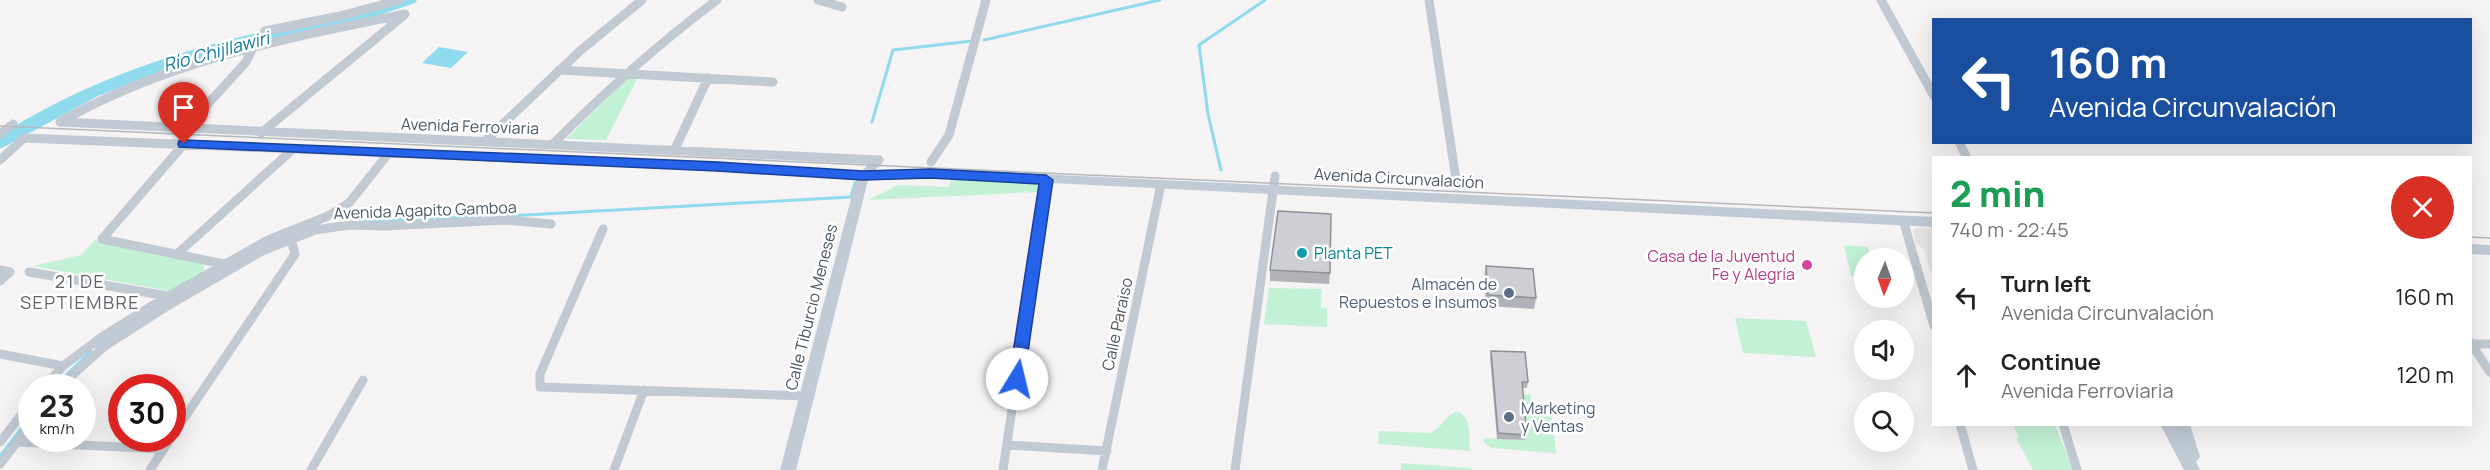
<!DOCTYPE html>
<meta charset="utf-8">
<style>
:root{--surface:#fff;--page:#f6f6f6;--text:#202124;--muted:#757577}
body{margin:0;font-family:Manrope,sans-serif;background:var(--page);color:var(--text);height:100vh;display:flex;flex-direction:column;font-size:22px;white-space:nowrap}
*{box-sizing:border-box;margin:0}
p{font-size:20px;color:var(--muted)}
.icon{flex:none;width:33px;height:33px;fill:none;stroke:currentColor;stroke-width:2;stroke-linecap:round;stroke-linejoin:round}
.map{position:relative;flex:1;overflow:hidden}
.sheet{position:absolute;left:1932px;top:156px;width:540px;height:270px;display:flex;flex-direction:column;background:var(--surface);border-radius:0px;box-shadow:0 6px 24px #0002}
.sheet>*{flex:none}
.hud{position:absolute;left:1932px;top:18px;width:540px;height:126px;border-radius:0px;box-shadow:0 6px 24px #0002;background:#1a4fa0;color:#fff;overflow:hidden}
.needle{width:39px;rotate:182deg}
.tools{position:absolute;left:1854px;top:248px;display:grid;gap:12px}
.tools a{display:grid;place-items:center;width:60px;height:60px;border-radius:50%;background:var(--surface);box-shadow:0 6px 24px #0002;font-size:30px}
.speed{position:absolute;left:18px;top:374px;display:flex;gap:12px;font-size:30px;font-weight:700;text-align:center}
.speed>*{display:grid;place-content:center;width:78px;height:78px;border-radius:50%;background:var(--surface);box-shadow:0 6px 24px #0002;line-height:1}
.speed small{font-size:15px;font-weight:400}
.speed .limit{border:9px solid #d22;background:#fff;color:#111}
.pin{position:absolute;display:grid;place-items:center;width:51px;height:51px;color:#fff;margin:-62px -26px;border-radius:50% 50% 50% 0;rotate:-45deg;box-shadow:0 0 6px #0007}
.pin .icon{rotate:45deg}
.me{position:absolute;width:66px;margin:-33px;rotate:9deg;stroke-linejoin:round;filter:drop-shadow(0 0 4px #0008)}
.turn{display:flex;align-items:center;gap:21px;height:126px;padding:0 18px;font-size:27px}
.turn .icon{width:78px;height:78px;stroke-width:2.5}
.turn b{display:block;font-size:42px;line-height:51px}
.round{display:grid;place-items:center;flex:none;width:63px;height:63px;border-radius:32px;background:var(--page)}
.summary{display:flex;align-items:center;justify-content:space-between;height:102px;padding:0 18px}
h1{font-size:36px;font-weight:800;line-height:45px;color:#1e9e55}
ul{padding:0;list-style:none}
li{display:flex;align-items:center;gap:18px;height:78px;padding:0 18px}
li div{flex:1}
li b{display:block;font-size:22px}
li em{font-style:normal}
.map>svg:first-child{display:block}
</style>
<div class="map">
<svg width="2490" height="470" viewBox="0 0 2490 470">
<rect width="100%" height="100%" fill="#f5f3f3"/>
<!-- education -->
<path fill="#e6e4e5" d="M1916 228 1933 229V280L1924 249 1916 244 1913 231Z"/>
<!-- green -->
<path fill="#c3f1d5" d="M627 78 637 79 606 140 566 139Z
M951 180 1039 183 1038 192 868 200 899 185 949 187Z
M95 240 201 263 204 266 203 272 169 291 33 266 81 255Z
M1844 245 1868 247 1870 258H1864V277L1851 276Z
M1269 288 1322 289 1321 308H1327V327L1264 324Z
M1735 318 1806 321 1816 357 1743 353Z
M1521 394 1531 395 1532 408H1551L1556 453 1492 448 1484 443V438L1525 440Z
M1456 412C1472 414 1469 437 1470 451L1378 444 1379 431 1429 433C1441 430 1445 416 1456 412Z
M2013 425H2055L2073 470H2033L2016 438 2019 437Z
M1401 463 1471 468V470H1401Z"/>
<!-- water -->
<path fill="#90daee" d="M439 47 468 52 451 68 422 63Z"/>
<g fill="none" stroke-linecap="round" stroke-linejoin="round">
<!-- stream -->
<path stroke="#90daee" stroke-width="3" d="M984 40 1160 0
M872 122 893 50 972 41
M1221 170 1208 114 1199 45 1265 0
M508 216 851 197 855 183
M361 221 481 217
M96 347 121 330
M54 387 91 351
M0 456 32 415"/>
<!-- river -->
<path fill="#90daee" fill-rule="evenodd" d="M394 0H417L415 3 359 22 228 51 163 70 98 96 0 149V135C79 85 166 54 257 33 303 22 350 17 394 0Z"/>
<!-- street -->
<path stroke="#c1cad2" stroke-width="9" d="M818 0 842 7
M1429 0 1457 186
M1881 0 1934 96
M559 70 773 82
M60 122 879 160
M60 122C169 60 284 39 405 14
M185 129 246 62 256 41 265 31 340 16 400 0
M261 133 403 16
M0 134 13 124
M485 141 581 50 642 0
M1959 142 1967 158
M184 144 102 239 224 264
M553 144C605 92 658 44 717 0
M675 149 708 78
M0 160 24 138 717 166 863 176 879 160
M931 162 949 135 986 0
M1903 220 1934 326
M603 229 540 374V387L807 396
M176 255 292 150
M0 270 10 272 0 281
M29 272 167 296
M2470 342 2490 372
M2472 344H2490
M0 354 63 366
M44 387 63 366 103 336 158 302 268 240 328 216 349 203 388 154
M59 387 105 346 169 305 262 251 315 230 349 225 384 226 506 220 551 224
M1960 424 1973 470
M2063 424 2077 470
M172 436 295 254 291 239
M0 442 32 401
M17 442 164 449
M1007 445 1107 451
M0 464 32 423
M150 470 171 438
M311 470 363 380
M614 470 644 390
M1003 470 1046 180
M1102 470 1161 184
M1235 470 1275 176"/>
<!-- secondary -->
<path fill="#c1cbd6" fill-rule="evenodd" d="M930 169 1934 217V227L930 177 868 180 796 470H780L857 176 863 172Z
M2470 244 2490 245V255L2470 254Z
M2160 424H2190L2200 457 2196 462 2200 470H2184Z"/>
<!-- tram -->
<path stroke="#b5b8bd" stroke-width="1.5" d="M0 126 1934 213
M2470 237 2490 238"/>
</g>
<!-- wall -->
<path fill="#b0b2b7" d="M1486 266 1536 298 1534 309 1486 306 1484 277Z
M1270 270 1330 273 1329 284 1270 281Z
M1491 351 1528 382 1527 388H1522L1527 435 1525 440 1497 439 1490 357Z"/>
<!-- building -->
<path fill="#cdcfd5" stroke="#909195" stroke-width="1.5" d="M1278 211 1331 214 1330 273 1270 270Z
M1486 266 1533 269 1536 298 1488 295Z
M1491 351 1525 352 1528 382H1522L1527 435 1498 433Z"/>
<!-- route -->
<path fill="#2563eb" stroke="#184099" stroke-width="1.5" d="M184 140 717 162 863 171 930 169 1046 175 1053 180 1024 379 1022 383H1011L1009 379 1039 184 930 178 863 180 717 171 179 147 178 144 179 141Z"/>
<!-- markers -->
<circle fill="#0f9aa8" stroke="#fff" stroke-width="2" cx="1302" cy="253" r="6"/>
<circle fill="#d1479c" stroke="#fff" stroke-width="2" cx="1807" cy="265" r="6"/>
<g fill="#5c6f8a" stroke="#fff" stroke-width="2">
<circle cx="1509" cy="293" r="6"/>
<circle cx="1509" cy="417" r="6"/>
</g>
<g text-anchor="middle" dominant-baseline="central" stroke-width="5" stroke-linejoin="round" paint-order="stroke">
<!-- street labels -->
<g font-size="16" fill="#4a5661" stroke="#fff">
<text transform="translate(470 126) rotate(2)">Avenida Ferroviaria</text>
<text transform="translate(1399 178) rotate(3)">Avenida Circunvalación</text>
<text transform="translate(425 210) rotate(-2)">Avenida Agapito Gamboa</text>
<text transform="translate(811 307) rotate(-76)">Calle Tiburcio Meneses</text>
<text transform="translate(1117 324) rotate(-78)">Calle Paraiso</text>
</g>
<!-- culture labels -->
<g font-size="16" fill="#0d838f" stroke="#fff" text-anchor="start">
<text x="1314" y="253">Planta PET</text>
</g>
<!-- hotel labels -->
<g font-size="16" fill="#b23c85" stroke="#fff" text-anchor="end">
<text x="1795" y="256">Casa de la Juventud<tspan x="1795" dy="18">Fe y Alegría</tspan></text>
</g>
<!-- service labels -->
<g font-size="16" fill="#4e5e75" stroke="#fff" text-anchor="end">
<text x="1497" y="284">Almacén de<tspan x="1497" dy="18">Repuestos e Insumos</tspan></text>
<text x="1521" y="408" text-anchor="start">Marketing<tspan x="1521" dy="18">y Ventas</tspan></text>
</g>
<!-- water labels -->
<g font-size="18" font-style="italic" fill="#0c7c9b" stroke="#fff">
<text transform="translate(216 51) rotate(-15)">Río Chijllawiri</text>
</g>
<!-- neighbourhood labels -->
<g font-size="18" letter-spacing="1.5" fill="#5f6368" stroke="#fff">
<text x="80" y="281">21 DE<tspan x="80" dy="21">SEPTIEMBRE</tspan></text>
</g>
</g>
</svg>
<div class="tools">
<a><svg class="needle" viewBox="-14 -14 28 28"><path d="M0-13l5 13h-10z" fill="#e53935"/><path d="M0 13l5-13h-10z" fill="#757577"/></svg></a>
<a><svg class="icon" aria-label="sound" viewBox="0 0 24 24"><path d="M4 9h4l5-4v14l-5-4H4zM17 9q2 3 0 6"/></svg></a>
<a><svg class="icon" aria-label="search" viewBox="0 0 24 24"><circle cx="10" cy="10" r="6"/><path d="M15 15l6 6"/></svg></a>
</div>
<div class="speed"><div>23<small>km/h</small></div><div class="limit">30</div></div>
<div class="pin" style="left:184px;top:144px;background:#d93025"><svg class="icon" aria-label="arrive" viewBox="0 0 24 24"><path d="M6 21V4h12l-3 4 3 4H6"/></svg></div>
<svg class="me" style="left:1017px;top:379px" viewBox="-20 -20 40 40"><circle r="19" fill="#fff"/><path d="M0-13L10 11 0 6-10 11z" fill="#2563eb"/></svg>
<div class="hud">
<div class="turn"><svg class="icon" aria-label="left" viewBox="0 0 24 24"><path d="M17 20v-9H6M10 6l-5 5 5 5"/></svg><div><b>160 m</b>Avenida Circunvalación</div></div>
</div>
<section class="sheet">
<div class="summary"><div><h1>2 min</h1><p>740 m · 22:45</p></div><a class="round" style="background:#d93025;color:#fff"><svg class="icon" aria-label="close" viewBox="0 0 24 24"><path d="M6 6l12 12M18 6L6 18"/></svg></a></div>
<ul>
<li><svg class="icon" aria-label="left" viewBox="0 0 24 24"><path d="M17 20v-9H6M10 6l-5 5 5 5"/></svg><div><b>Turn left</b><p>Avenida Circunvalación</p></div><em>160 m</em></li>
<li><svg class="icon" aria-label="ahead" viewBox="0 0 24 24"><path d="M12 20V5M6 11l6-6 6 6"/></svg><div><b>Continue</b><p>Avenida Ferroviaria</p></div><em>120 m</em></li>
</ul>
</section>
</div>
